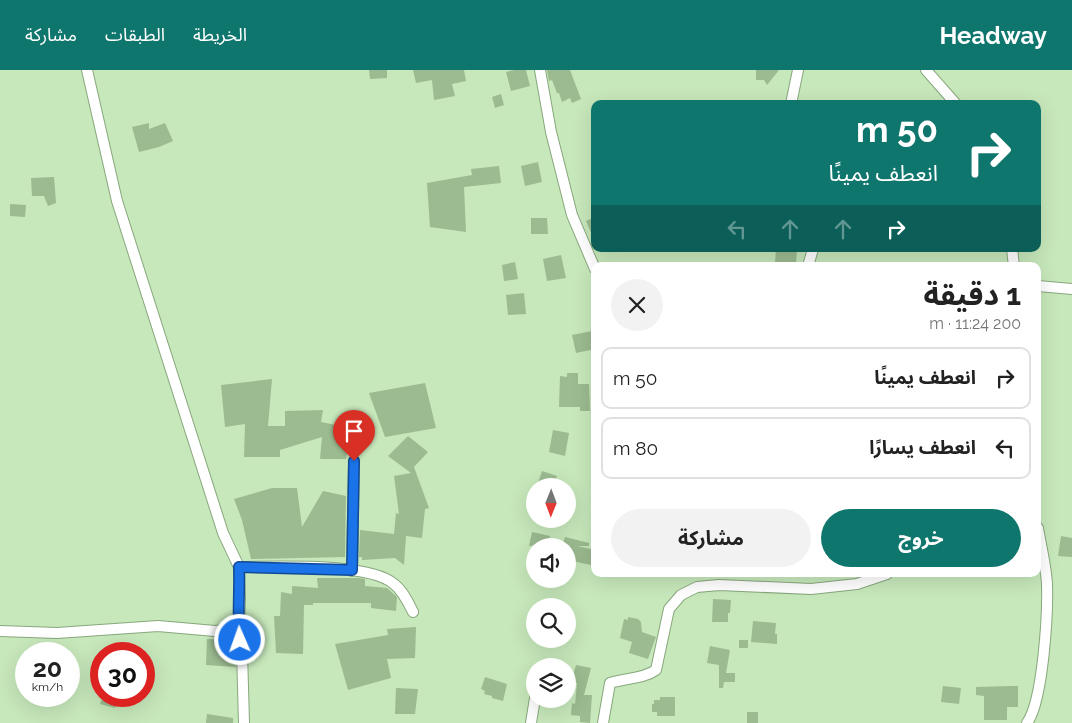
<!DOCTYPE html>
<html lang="ar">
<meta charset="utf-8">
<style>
:root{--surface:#fff;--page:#f2f2f2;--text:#222;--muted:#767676;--line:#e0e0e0;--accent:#0f766e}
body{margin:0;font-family:Raleway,"Noto Sans Arabic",sans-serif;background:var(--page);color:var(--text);direction:rtl;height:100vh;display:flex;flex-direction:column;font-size:19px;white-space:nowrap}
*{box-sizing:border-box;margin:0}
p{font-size:16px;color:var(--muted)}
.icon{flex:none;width:28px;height:28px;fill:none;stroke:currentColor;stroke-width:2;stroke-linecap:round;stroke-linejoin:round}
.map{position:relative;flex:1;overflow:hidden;direction:ltr}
.panel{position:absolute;left:591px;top:192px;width:450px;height:315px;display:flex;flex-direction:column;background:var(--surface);border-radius:10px;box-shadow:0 5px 20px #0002;direction:rtl}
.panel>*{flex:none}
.banner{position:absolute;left:591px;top:30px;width:450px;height:152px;border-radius:10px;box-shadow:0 5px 20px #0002;direction:rtl;background:#0f766e;color:#fff;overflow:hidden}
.needle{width:32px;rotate:181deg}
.buttons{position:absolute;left:526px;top:408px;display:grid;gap:10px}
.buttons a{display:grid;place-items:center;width:50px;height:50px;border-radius:50%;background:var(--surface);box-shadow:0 5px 20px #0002;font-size:25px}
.speed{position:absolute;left:15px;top:572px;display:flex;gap:10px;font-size:25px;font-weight:700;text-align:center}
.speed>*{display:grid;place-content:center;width:65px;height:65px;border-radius:50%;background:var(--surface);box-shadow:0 5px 20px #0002;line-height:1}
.speed small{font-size:12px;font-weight:400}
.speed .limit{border:8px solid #d22;background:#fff;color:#111}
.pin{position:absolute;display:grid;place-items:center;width:42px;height:42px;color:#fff;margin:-51px -21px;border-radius:50% 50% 50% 0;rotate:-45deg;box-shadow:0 0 5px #0007}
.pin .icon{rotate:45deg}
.me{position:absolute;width:55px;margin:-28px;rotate:358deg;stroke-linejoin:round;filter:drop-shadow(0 0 4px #0008)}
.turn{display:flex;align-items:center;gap:18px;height:105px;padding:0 20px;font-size:22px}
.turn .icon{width:65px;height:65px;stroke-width:2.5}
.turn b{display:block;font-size:35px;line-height:42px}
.lanes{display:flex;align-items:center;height:48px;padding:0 20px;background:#0003;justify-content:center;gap:25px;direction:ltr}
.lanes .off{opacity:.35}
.round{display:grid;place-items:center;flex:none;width:52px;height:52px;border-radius:26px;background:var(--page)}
.summary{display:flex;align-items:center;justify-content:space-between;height:85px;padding:0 20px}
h1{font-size:30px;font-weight:700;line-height:38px}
.button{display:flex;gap:10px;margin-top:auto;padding:10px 20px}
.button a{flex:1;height:58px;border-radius:30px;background:var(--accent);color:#fff;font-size:20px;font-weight:700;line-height:58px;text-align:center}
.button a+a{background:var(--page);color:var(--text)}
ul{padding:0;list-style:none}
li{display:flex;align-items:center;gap:15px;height:62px;margin:0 10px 8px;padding:0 10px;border:2px solid var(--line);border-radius:10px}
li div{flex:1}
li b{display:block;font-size:19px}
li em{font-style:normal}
header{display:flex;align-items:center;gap:30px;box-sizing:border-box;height:70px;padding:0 25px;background:var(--accent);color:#fff}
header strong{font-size:24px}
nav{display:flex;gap:28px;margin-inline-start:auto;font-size:18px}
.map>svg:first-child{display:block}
</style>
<header>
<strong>Headway</strong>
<nav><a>الخريطة</a><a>الطبقات</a><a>مشاركة</a></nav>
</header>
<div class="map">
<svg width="1072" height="653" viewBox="0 0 1072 653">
<rect width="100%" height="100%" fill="#c7e8bb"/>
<!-- building -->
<path fill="#9cbb90" d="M369 0H387V8L370 9Z
M413 0H464L466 11 452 14 455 26 434 30 432 10 416 13Z
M514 0H526L530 16 511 21 506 2Z
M547 0H570L581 29 572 33 570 28 562 32 559 23H557L552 10 549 11Z
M756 0H779L767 15 764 10H756Z
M501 24 504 35 495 38 492 27Z
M149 53V59L165 53 173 71 159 77 139 82 132 57Z
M538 92 542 112 525 116 521 96Z
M499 96 501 113 464 117 466 162 430 157 427 113 472 105 471 99Z
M54 107 56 133 48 136 44 126H32L31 108Z
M10 134 26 135 25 147 10 146Z
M595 147V172L586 151Z
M531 148H547L548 164H531Z
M776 179H797L796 195 775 193Z
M561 185 566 208 547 211 543 189Z
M515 192 518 209 504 211 502 195Z
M524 223 526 244 508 245 506 225Z
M592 261 595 279 576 283 572 265Z
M567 303H578V314H589L590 341H580V337H559L560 306 567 307Z
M272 309 268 356H285V341L323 340 321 352 351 358 346 389H320L322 367 280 380V387H244L245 354 225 357 221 315Z
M425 313 436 358 385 367 369 323Z
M553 360 569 363 565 386 549 382Z
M408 366 428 382 414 397 429 438 425 439 422 468 406 466 404 495 395 488 362 490V487H359L360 460 394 464 396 443 399 444 394 406 411 403 388 386Z
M542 401 557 406 554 416H537Z
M272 418H297L302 457 323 421 346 426 345 487 251 489 242 450 234 429Z
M532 462 550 466 548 476H529Z
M1061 466 1072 468V487L1058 486Z
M565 467 589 473V476H577L595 480V496L568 490V476H562Z
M317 508H358L365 509V516L387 518 397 527 396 541 371 538V533H313V535H304L303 584 276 583 274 546H280L281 522 292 524V516L318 518Z
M713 529 731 530 730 543H728V552H712Z
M628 547 638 549 641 552 642 562 656 567 648 589 629 583 632 572 620 568 624 549 628 550Z
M753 551 776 553 775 564H777V574L751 572Z
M416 557 415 588 387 589 391 608 348 620 335 574 388 565 387 559Z
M207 569 233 570 236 597 206 595Z
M739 570H748V578H739Z
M111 575 136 579V584H110Z
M710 576 730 580 726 603H735V612H724L723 618H719V595L707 593Z
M576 595 591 598 584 625H592L590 653 580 652V646L571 645 572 633 575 634 577 613 571 612Z
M485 607 507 614 503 631 492 628V626L484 624 485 621 481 619Z
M943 616 961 618 959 634 941 632Z
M1010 616H1018V637H1007V650H984V626L976 625V617Z
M396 618 418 619 415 644H395Z
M103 626H118L115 638 100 634Z
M660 627H675V646H657V642H652V634H654V630H660Z
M747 642H758V653H747Z
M207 644 233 648V653H206Z"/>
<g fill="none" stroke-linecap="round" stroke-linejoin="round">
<defs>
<path id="minor" d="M87 0 117 131 223 463 239 497 240 527 239 559 242 582 244 653
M540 0 551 62 572 145 595 199
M926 0 956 34
M791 34 798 0
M1012 179 1014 196
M808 196 813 179
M1038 216 1072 219
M239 497C274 497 369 492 394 514 403 521 408 532 413 542
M352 501 354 391
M0 561 57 563 158 556 215 561 239 559
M531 653 535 628
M603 653 610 613C626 608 643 609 656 600L669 539 681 525 697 517 719 515 811 519 857 514 887 504
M1027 653C1043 631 1048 544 1047 514 1046 496 1041 476 1038 458"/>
</defs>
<!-- minor casing -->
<use href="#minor" stroke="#88a77d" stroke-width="12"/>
<!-- minor -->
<use href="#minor" stroke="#fff" stroke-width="10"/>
</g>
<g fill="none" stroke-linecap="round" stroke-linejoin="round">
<defs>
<path id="route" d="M240 570C237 547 240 521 239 497L352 500 354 391"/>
</defs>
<!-- route casing -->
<use href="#route" stroke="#114b97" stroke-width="12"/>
<!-- route -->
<use href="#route" stroke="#1a73e8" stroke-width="9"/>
</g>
</svg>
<div class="buttons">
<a><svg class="needle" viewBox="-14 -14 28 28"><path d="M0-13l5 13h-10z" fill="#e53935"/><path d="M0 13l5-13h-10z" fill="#767676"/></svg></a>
<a><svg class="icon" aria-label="sound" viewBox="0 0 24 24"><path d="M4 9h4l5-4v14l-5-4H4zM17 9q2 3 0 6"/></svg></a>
<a><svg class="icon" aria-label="search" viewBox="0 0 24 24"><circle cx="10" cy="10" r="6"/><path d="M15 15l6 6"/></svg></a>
<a><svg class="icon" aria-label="layers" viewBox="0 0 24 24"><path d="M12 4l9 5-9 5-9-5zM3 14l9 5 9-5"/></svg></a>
</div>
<div class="speed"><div>20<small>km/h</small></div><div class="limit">30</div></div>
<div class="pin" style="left:354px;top:391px;background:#d93025"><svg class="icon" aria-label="arrive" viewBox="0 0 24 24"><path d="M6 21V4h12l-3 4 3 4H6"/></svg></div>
<svg class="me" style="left:240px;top:570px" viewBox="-20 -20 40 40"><circle r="17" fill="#1a73e8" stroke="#fff" stroke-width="3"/><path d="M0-11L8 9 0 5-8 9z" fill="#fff"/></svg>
<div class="banner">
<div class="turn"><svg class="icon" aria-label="right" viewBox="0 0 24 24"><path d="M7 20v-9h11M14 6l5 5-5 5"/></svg><div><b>50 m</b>انعطف يمينًا</div></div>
<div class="lanes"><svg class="icon off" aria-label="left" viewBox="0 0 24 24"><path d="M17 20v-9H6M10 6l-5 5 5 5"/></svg><svg class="icon off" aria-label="ahead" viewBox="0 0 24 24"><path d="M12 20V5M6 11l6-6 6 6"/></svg><svg class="icon off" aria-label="ahead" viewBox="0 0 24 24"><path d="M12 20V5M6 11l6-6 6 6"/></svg><svg class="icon" aria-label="right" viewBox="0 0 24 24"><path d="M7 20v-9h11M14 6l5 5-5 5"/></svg></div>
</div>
<section class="panel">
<div class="summary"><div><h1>1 دقيقة</h1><p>200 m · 11:24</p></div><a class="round"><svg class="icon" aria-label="close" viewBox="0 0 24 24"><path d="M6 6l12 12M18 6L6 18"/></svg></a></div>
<ul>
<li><svg class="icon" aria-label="right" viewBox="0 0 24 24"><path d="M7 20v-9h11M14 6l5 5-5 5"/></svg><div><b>انعطف يمينًا</b></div><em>50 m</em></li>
<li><svg class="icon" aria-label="left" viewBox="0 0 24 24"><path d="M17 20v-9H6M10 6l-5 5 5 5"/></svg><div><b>انعطف يسارًا</b></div><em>80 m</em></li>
</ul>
<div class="button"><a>خروج</a><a>مشاركة</a></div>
</section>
</div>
